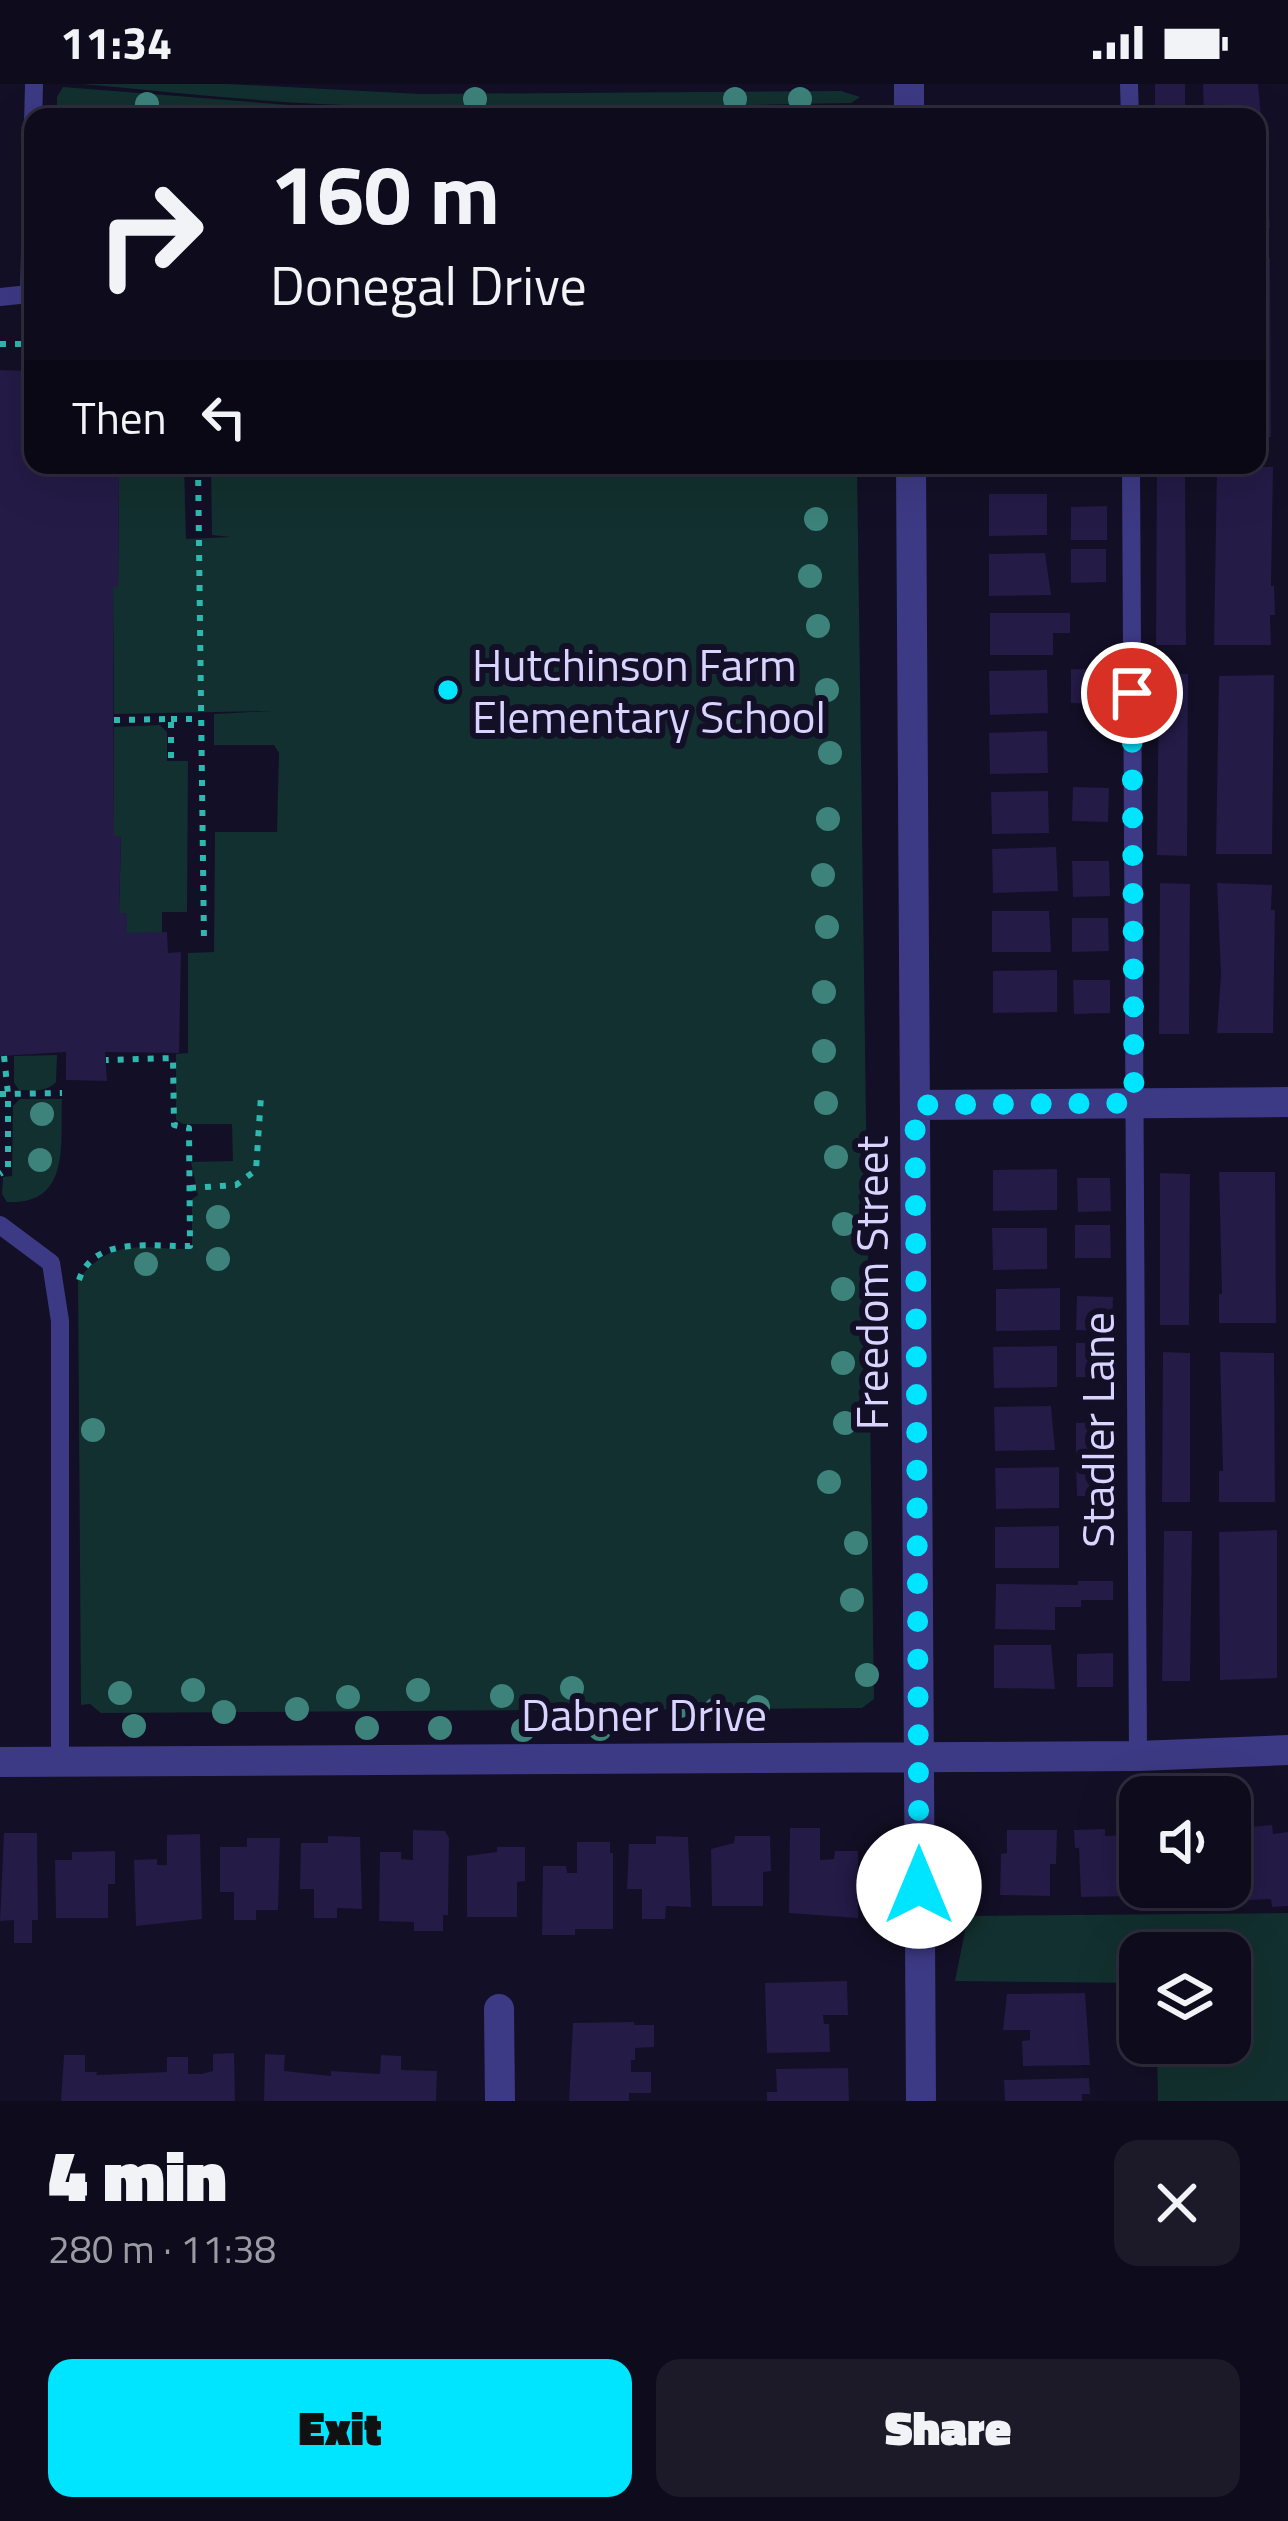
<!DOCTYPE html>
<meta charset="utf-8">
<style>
:root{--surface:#0e0b1c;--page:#1c1929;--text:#f1f3f6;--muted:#9b9ba3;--line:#2e2b3b;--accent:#00e5ff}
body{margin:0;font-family:"Titillium Web",sans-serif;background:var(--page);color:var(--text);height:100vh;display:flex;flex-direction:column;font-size:45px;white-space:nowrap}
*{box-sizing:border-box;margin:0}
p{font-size:39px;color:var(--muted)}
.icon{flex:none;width:66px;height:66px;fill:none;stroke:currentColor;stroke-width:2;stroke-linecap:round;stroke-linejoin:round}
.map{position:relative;height:2017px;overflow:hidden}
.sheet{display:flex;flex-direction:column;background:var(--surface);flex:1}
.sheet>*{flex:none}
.guide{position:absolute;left:24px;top:24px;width:1242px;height:366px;border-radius:24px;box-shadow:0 12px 48px #0002,0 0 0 3px var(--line);background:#0e0b1c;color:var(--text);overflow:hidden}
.fabs{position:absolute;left:1119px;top:1692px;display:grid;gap:24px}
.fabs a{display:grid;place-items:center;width:132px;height:132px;border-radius:24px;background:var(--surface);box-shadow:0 12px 48px #0002,0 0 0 3px var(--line);font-size:60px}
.pin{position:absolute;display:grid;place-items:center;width:102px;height:102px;color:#fff;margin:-51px;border:6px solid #fff;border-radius:50%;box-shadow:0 3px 12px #0007}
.me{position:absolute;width:132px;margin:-66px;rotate:0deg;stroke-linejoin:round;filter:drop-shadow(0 0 9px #0008)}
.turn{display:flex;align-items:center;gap:42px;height:252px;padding:0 48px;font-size:54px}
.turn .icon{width:156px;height:156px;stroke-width:2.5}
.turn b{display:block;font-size:84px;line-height:102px}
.then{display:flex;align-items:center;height:114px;padding:0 48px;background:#0003;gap:24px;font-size:45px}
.round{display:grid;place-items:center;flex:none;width:126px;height:126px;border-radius:24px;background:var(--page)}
.head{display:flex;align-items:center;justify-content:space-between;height:204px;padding:0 48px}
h1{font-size:72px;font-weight:800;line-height:90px}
.button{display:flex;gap:24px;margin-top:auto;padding:24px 48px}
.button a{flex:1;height:138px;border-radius:24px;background:var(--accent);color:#111;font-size:48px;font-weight:800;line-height:138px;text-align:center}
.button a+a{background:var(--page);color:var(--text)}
.status{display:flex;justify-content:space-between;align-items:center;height:84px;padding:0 60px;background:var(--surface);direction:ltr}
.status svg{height:33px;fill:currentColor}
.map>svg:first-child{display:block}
</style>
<div class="status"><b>11:34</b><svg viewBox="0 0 49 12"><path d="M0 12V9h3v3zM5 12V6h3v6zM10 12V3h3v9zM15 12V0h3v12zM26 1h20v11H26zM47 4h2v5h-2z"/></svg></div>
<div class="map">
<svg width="1288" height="2017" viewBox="0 0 1288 2017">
<rect width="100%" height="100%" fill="#130f26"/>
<!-- green -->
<path fill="#12302f" d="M82 0H228L421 10 841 7 860 13 851 19C675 22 496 28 320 20 241 16 161 7 82 0Z
M63 3 366 27H852V33H57V13Z
M119 381H184L186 455 231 453 212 451 211 381H857L874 1615 862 1624 101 1629 90 1620 81 1621 78 1196C113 1152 141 1165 192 1165V1115L198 1111 191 1078 233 1077 232 1040H183L176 1036V970L188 969V869L214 868 215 748H277L279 669 274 661H214V630L273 627 114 630 113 503H118Z
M160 641 167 648V677H188L187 828H162V849H127V829H119L121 753 114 752V643Z
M57 971 56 998C46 1009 33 1006 19 1006L14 999V972Z
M20 1015H62C60 1061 71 1121 7 1118L2 1110 3 1093 12 1092 13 1022Z
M1288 1829V2017H1158L1157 1959H1230V1869H1140V1899L955 1897 968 1832Z"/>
<!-- building -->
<path fill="#241b47" d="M1155 0H1185V33H1155Z
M1203 0H1258L1261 33H1204Z
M1257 54H1264L1270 144H1257Z
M1257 174H1270L1271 353H1257Z
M0 286 33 287V381H119L118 503H113L114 752H121L119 829H127V849L167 848 168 869 181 868 179 969 105 968 107 997 66 996V968L0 972Z
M987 381H1045V392L987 391Z
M1157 383H1185L1186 561H1156Z
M1217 383H1273L1271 502H1274L1275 531H1270L1271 561H1214Z
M989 410H1047V451L989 452Z
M1107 422V456H1071V423Z
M1071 465H1106V498L1071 499Z
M1045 469 1051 511 989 512V470Z
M990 529H1070V549H1053V571H990Z
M1071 585 1107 586 1108 620 1071 619Z
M1047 586 1048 629 990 631 989 587Z
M1159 590H1188L1187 772 1157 771Z
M1274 591 1272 770H1216L1219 592Z
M1047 647 1048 689 990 690 989 649Z
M1073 703 1109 704 1108 738 1072 737Z
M1048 707 1049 749 992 750 991 708Z
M1056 763 1058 807 993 809 992 765Z
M1072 777H1109L1110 812 1073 813Z
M1160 799 1190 800 1189 950H1159Z
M1217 799 1272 801 1271 826H1275L1273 949H1217L1221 890Z
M992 827H1049L1051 868H992Z
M1072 834H1108L1109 867 1072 868Z
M1057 886V928L993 929V887Z
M1073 896H1110V929L1074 930Z
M1057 1085V1126L993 1127V1086Z
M1219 1088H1275L1276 1239H1219V1210H1222Z
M1160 1089 1190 1090 1189 1241H1160Z
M1077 1094H1110L1111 1127 1078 1128Z
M1075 1141H1110L1111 1174H1075Z
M992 1144H1047V1185L993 1186Z
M1060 1204V1246L996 1247V1205Z
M1077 1212 1113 1213 1112 1247 1076 1246Z
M1076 1259H1111V1293H1076Z
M1057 1262V1303L994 1304 993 1263Z
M1163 1268 1190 1269V1418H1162Z
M1220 1268 1274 1269 1275 1418H1219V1387H1223Z
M1051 1322 1055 1366 995 1367 994 1323Z
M1113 1338V1371H1076V1339Z
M1076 1379H1112V1412H1077Z
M1059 1383V1424L996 1425 995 1384Z
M1059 1442V1484H995V1443Z
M1277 1446V1594L1220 1596 1219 1448Z
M1164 1447H1192L1190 1597H1162Z
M1078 1497H1113V1516H1081V1523H1055V1546L995 1545 996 1500 1078 1501Z
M994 1561H1051L1055 1605 994 1604Z
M1113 1569V1603H1077V1570Z
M1272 1741 1273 1750 1288 1748V1822L1272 1823 1271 1815 1249 1816 1239 1744Z
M790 1744H820V1776L834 1775 835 1767H858V1834L789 1829Z
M1105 1745V1752L1129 1751 1131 1812 1081 1813 1079 1764H1075L1074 1746Z
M413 1746 445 1747 449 1754 448 1831H443V1847H414V1838L379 1837 380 1768H401V1775L413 1776Z
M1007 1746H1057L1056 1780H1050V1812L1000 1811 1001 1770 1007 1769Z
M4 1749H37L38 1836H32V1859H14V1836L0 1837Z
M200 1750 202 1835 136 1842 134 1776 157 1775V1781H167V1751Z
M328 1752 360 1753 362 1825 337 1824V1834H314V1805H300L301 1759H328Z
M656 1752 688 1753 691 1823 666 1822 665 1835H642V1805H627L629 1760H656Z
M735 1752H770L771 1787 763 1788V1822H712L711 1765 734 1759Z
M247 1754H280L278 1826H256V1836H234V1808H220V1763H247Z
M577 1758H610V1769H613V1845H575V1851H542L543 1782H566L567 1789H577Z
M497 1763H525V1797L517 1798V1833H467V1772L497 1768Z
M115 1767V1800H108V1834H56L55 1776H72V1768Z
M1163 1803H1213L1214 1825H1187V1813L1163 1814Z
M847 1897 848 1931H823L824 1940H829L830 1968 767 1969 765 1899Z
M1085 1909 1090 1981 1023 1982 1022 1957 1030 1956V1946H1003L1007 1910Z
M634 1938V1941H654V1963L635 1964V1976H631V1988H651V2009H629V2017H569L573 1939Z
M234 1969 235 2017H61L64 1971H85V1988H97L96 1991 167 1988V1973H188V1990H201L213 1987V1970Z
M265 1970 285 1971 284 1987 331 1992V1987L380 1990 381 1971 401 1972V1986L437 1987 436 2017H264Z
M848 1984 849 2017H767V2008H777L776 1985Z
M1089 1994 1090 2010H1082V2017H1005L1004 1996Z"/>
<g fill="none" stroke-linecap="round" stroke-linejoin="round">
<!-- path -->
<path stroke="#2fb8b0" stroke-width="6" stroke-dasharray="6 9" stroke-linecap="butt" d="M0 260H33
M198 381 204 858
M171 635H201
M114 636 171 635V677
M4 972 8 1010 62 1009
M0 1010H8V1085L0 1090
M190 1104 236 1101 256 1086 261 1012
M79 1196C94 1151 152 1163 190 1162L189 1044 174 1041 173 974 106 976"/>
<!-- lane -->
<path stroke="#3d3a85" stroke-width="18" d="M1129 0 1130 33
M0 213 29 210 34 0
M1131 381 1138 1672
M0 1141 51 1179 60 1237V1678"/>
<!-- street -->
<path stroke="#3d3a85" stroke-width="30" d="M909 0V33
M911 381 921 2017
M915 1021 1288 1018
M0 1678 1138 1672 1288 1666
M499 1925 500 2017"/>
</g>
<!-- trees -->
<g fill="#3d827b">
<circle cx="475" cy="15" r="12"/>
<circle cx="735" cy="15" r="12"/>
<circle cx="800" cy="15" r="12"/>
<circle cx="147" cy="20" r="12"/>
<circle cx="816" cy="435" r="12"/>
<circle cx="810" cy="492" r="12"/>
<circle cx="818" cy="542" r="12"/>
<circle cx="827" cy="606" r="12"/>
<circle cx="830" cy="669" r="12"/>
<circle cx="828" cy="735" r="12"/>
<circle cx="823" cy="791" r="12"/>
<circle cx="827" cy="843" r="12"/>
<circle cx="824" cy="908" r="12"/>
<circle cx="824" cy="967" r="12"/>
<circle cx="826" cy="1019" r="12"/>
<circle cx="42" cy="1030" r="12"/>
<circle cx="836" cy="1073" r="12"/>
<circle cx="40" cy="1076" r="12"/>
<circle cx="218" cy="1133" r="12"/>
<circle cx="844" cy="1140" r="12"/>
<circle cx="218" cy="1175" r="12"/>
<circle cx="146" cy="1180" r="12"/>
<circle cx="843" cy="1205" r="12"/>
<circle cx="843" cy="1279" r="12"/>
<circle cx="845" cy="1339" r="12"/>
<circle cx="93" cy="1346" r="12"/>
<circle cx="829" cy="1398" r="12"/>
<circle cx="856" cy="1459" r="12"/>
<circle cx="852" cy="1516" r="12"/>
<circle cx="867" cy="1591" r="12"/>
<circle cx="572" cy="1604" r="12"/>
<circle cx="193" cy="1606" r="12"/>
<circle cx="418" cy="1606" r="12"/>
<circle cx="120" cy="1609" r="12"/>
<circle cx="502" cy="1612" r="12"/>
<circle cx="348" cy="1613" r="12"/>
<circle cx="680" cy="1622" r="12"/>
<circle cx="758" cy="1623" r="12"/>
<circle cx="297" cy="1625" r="12"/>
<circle cx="716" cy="1625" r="12"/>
<circle cx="224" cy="1628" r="12"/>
<circle cx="134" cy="1642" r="12"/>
<circle cx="367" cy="1644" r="12"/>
<circle cx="440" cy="1644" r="12"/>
<circle cx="600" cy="1645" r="12"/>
<circle cx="523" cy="1646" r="12"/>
</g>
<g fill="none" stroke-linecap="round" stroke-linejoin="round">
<!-- route -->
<path stroke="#00e5ff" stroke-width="21" stroke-dasharray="0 37.8" d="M919 1802 915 1021 1134 1019 1132 609"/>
</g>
<!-- markers -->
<circle fill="#00e5ff" stroke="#130f26" stroke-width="4.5" cx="448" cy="606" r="12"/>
<g text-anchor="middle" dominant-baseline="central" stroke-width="12" stroke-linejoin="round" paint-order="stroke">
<!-- poi labels -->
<g font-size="45" fill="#d9d4ff" stroke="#130f26" text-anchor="start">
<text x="472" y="580">Hutchinson Farm<tspan x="472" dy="52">Elementary School</tspan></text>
</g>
<!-- street labels -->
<g font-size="45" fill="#d9d4ff" stroke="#130f26">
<text transform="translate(871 1199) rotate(-90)">Freedom Street</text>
<text transform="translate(1097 1346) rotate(-90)">Stadler Lane</text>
<text x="644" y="1630">Dabner Drive</text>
</g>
</g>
</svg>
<div class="fabs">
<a><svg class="icon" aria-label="sound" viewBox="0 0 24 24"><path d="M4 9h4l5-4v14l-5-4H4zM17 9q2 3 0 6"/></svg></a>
<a><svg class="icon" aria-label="layers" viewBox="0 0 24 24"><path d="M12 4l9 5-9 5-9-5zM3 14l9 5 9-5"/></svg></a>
</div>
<div class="pin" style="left:1132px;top:609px;background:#d93025"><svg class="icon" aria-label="arrive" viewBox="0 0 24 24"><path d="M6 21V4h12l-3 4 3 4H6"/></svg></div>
<svg class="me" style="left:919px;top:1802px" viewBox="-20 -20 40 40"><circle r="19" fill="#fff"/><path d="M0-13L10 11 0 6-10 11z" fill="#00e5ff"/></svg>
<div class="guide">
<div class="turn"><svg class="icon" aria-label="right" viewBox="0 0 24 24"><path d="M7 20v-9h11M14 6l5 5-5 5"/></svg><div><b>160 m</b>Donegal Drive</div></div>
<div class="then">Then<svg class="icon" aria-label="left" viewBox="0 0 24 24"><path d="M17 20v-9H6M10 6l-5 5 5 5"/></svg></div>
</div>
</div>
<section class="sheet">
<div class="head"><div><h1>4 min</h1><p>280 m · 11:38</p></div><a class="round"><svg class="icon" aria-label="close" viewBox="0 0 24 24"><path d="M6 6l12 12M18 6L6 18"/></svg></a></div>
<div class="button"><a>Exit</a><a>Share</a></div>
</section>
